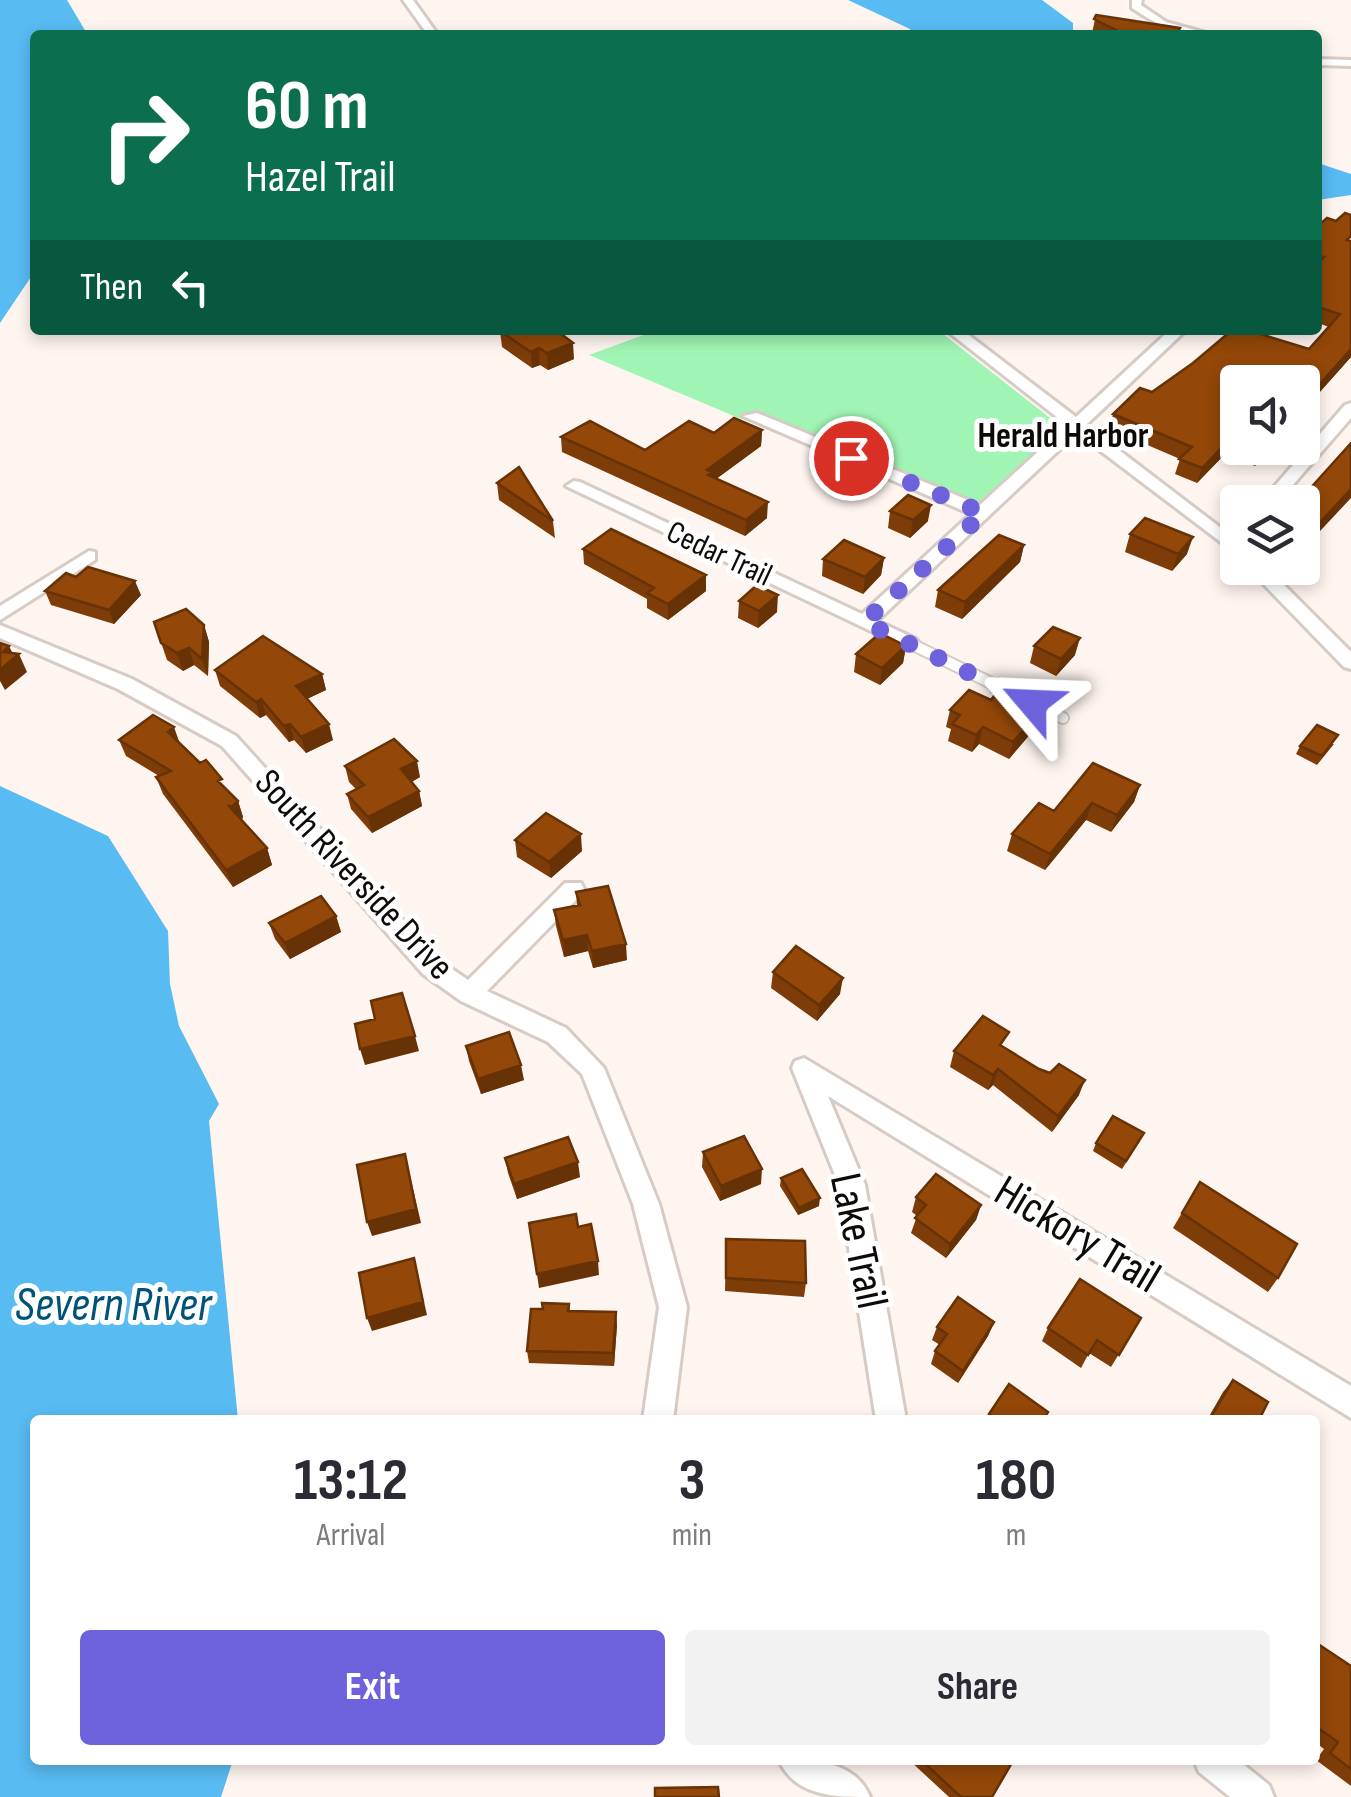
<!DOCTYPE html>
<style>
:root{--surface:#fff;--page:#f2f2f3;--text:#2b2b33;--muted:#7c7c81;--accent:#6d62dc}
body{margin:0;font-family:"Sofia Sans Condensed",sans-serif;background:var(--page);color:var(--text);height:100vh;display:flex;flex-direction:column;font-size:38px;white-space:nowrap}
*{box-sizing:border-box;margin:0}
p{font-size:32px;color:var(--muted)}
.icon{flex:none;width:55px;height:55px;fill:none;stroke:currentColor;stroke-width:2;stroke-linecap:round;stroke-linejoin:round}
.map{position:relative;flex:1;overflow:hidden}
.panel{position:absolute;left:30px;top:1415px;width:1290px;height:350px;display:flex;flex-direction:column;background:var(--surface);border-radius:10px;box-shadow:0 5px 15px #0003}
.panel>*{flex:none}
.guide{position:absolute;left:30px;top:30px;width:1292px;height:305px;border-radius:10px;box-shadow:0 5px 15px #0003;background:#0b6e4f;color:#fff;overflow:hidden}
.buttons{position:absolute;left:1220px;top:365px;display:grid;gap:20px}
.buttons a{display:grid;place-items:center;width:100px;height:100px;border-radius:10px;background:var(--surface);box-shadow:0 5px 15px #0003;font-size:50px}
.pin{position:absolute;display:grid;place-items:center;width:85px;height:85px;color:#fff;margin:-42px;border:5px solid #fff;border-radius:50%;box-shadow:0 2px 10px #0007}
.me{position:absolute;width:110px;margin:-55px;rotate:296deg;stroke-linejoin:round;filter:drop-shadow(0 0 8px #0008)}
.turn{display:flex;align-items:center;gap:35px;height:210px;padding:0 50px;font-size:45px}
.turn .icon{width:130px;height:130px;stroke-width:2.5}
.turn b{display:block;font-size:70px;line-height:85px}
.then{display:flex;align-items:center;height:95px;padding:0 50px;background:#0003;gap:20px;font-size:38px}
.eta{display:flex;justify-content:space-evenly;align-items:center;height:170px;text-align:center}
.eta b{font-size:60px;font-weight:700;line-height:70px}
.button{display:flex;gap:20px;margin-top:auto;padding:20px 50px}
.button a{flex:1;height:115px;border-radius:10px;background:var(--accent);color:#fff;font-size:40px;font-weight:700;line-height:115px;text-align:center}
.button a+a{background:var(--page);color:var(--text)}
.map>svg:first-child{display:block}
</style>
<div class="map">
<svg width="1351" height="1797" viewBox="0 0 1351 1797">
<rect width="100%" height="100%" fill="#fff5f0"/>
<!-- green -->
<path fill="#a1f5b4" d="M657 330H938L1063 428 980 505 752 411 741 419 589 355Z"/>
<!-- water -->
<path fill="#58bbf2" d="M0 0H67L86 32 35 35V271L0 323Z
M848 0H1042L1073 23V34L911 35 910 29Z
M1318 163 1351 174V195L1318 200Z
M0 786 108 836 168 931 170 984 179 1026 219 1104 209 1121 238 1420H35V1760H233L221 1797H0Z"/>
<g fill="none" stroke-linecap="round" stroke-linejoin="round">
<defs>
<path id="lane" d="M909 643 1063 718"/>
<path id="street" d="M403 0H413L438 35H428Z
M1132 0H1142L1141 5 1166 22 1213 35C1181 35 1158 26 1132 8Z
M1318 59 1351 60V66L1318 65Z
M946 330H962L1076 417 1170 330H1186L1086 425 1238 541V555L1077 433 877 621 916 639 919 643 909 649 566 486 574 481 580 482 862 614 971 514 743 416 757 413 980 505 1067 425Z
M1351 403V418L1278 502H1261L1345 405Z
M89 551 95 552V560L0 620V606Z
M1248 568H1267L1351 652V669L1344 667Z
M0 625 132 679 236 736 439 960 468 980 565 883H581L584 889 581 895 487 991 566 1028 604 1068 659 1204 687 1307 673 1420H643L659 1307 633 1204 582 1074 548 1042 461 1001 423 974 222 746 118 689 0 638Z
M804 1058 1351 1386V1418L828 1096 865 1185 906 1420H876L839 1185 792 1068 795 1061Z
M779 1760C813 1760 855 1760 870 1797 836 1797 795 1797 779 1760Z
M1194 1760H1238L1269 1785 1274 1797H1230L1199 1772Z"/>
</defs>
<!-- lane casing -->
<use href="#lane" stroke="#d6cbc5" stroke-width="14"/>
<!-- street casing -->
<use href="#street" stroke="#d6cbc5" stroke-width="6"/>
<!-- lane -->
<use href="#lane" stroke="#fff" stroke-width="10"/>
<!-- street -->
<use href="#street" fill="#fff" fill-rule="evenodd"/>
</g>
<!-- wall -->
<path fill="#7e3d08" d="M1096 15 1180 28 1179 35H1096L1092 33Z
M1318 226 1351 357 1302 412V382H1238V448H1271L1255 466 1225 454 1197 483 1175 474 1180 459 1110 429 1113 414 1152 392 1193 363 1232 330H1267L1263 335 1309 349 1329 327 1318 323Z
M500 331 574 359 548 370 540 365 532 368 502 347Z
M762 430 761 446 716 479 767 518 745 536 562 452 561 437 645 450 714 433Z
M1351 443 1307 545 1302 544V502Z
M497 483 553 521 555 538 499 500Z
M890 511 928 521 910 538 888 528Z
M1130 534 1187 554 1172 571 1125 552Z
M1024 545 1020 562 962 619 935 607 938 590Z
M583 549 706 591 668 620 647 608V599L584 564Z
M884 558 881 575 863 594 822 576 823 559Z
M76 577 141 595 114 624 51 605 45 591Z
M739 601 777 612 758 628 738 618Z
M154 622 204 625 209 642 208 676 194 665 183 671 167 660Z
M906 646 903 663 880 685 854 672 856 654Z
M1034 646 1075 655 1056 676 1030 663Z
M215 670 322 674 326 690 307 699 333 740 306 753 294 740 289 742 266 715 260 718 220 686Z
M950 710 1031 733 1009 759 979 744 972 752 948 741 951 729 946 727Z
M119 740 180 744 238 801 243 817 242 820 267 848 272 865 233 887 163 794 156 777 159 776 126 756Z
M1334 744 1317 765 1296 754 1300 746Z
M345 766 420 777 412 782 419 791 422 806 372 833 351 809 347 794 356 789 349 782Z
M1140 785 1134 802 1111 832 1086 820 1045 870 1007 851 1012 834 1054 811Z
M515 840 582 851 551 878 517 857Z
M576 892 627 960 593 968 588 951 564 957 556 926 554 910 577 905Z
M336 916 341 932 290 959 275 939 269 923Z
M773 972 840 994 817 1021 771 988Z
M466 1046 524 1080 481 1094 469 1061Z
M1004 1047 1079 1095 1052 1132 993 1085 988 1090 950 1067 954 1051Z
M1140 1141 1122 1169 1093 1151 1096 1143Z
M703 1152 761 1184 720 1201 702 1167Z
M505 1158 580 1177 517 1199 508 1173Z
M781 1178 819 1206 798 1215 780 1186Z
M1200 1182 1278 1278 1268 1292 1173 1228Z
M916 1197 981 1205 976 1220 946 1258 911 1233 917 1216 912 1212Z
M726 1239 806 1283 804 1297 725 1291Z
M569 1304 570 1311 617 1325 614 1366 529 1363 527 1351 543 1309Z
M1141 1318 1111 1367 1089 1353 1081 1368 1042 1341 1048 1328Z
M994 1322 988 1336 958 1383 931 1364 935 1351 940 1345 932 1340 937 1327Z
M1233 1380 1259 1420H1207L1223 1392Z
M1315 1642 1351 1666V1786L1316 1760 1324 1749 1315 1742Z
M909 1760H1013L992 1797H949Z"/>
<!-- shaded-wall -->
<path fill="#673206" d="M573 343 574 359 548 370 547 353Z
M539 348 540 365 532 368 531 352Z
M1351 349V357L1302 412V404Z
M762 430 761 446 712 482 707 470Z
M1230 439 1225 454 1197 483 1202 468Z
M1264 448H1271L1255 466 1261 451Z
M1351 489V498L1307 545 1314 529Z
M768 502 767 518 745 536 746 520Z
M931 505 928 521 910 538 913 520Z
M1193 537 1187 554 1172 571 1178 554Z
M1024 545 1020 562 962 619 965 602Z
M884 558 881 575 863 594 865 577Z
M706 575V591L668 620V604Z
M135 581 141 595 114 624 109 610Z
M778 595 777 612 758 628 759 611Z
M204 625 209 642 208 676 202 659Z
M1080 638 1075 655 1056 676 1061 659Z
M9 646 15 658 19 654 27 672 5 690 0 681V670L3 652Z
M906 646 903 663 880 685 882 668Z
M189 648 194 665 183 671 177 653Z
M322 674 326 690 300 702 296 686Z
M261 699 266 715 260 718 256 702Z
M1036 716 1031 733 1009 759 1013 742Z
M290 724 294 740 289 742 284 726Z
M329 724 333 740 306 753 301 737Z
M174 727 180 744 168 732Z
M983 727 979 744 972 752 976 735Z
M417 761 420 777 404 785 401 769Z
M1140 785 1134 802 1111 832 1117 815Z
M419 791 422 806 372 833 368 817Z
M238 801 243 817 238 824 232 807Z
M1092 803 1086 820 1045 870 1050 854Z
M581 834 582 851 551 878 549 862Z
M267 848 272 865 233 887 226 870Z
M336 916 341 932 290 959 285 943Z
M587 935 588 951 564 957 563 940Z
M626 944 627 960 593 968 592 951Z
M843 978 840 994 817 1021 819 1005Z
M415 1036 419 1051 365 1065 360 1049Z
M521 1065 524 1080 481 1094 478 1079Z
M998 1069 993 1085 988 1090 993 1075Z
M1085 1080 1079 1095 1052 1132 1058 1116Z
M405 1154 421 1223 372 1236 367 1222Z
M578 1162 580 1177 517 1199 514 1184Z
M762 1169 761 1184 720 1201 721 1186Z
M820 1198 819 1206 798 1215 799 1208Z
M981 1205 976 1220 946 1258 950 1244Z
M414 1258 427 1315 372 1331 367 1318Z
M598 1261 599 1275 539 1288 537 1274Z
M616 1312 617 1325 614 1366 613 1353Z
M994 1322 988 1336 958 1383 963 1371Z"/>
<!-- building -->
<path fill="#934709" stroke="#673206" stroke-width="2.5" d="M1096 15 1180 28 1176 35H1126L1094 19Z
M1345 213 1351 215V236L1347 240 1351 241V349L1302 404V382H1238V442L1230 439 1202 468 1179 459 1192 447 1113 414 1140 388 1152 392 1193 363 1232 330H1260L1257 333 1309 349 1340 314 1318 307V264L1324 257H1318V226L1327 218 1336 221Z
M502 330H556L573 343 547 353 539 348 531 352 500 331Z
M734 418 762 430 707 470 712 472 708 475 768 502 746 520 561 437 590 421 645 450 689 421 714 433Z
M1351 443V489L1314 529 1302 525V502H1298Z
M519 467 553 521 497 483Z
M908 495 931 505 913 520 890 511Z
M1145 518 1193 537 1178 554 1130 534Z
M611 529 706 575 668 604 647 593 654 588 583 549Z
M999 535 1024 545 965 602 938 590Z
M844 540 884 558 865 577 823 559Z
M88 567 135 581 109 610 45 591 66 573 76 577Z
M757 585 778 595 759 611 739 601Z
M186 609 204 625 202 659 189 648 177 653 161 643 154 622Z
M1053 627 1080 638 1061 659 1034 646Z
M880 633 906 646 882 668 856 654Z
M263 636 322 674 296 686 329 724 301 737 290 724 284 726 261 699 256 702 215 670Z
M0 643 9 646 3 652 19 654 0 670Z
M969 690 991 700 994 696 1036 716 1013 742 983 727 976 735 952 724 960 715 950 710Z
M153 715 174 727 168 732 200 763 206 760 222 779 218 781 238 801 232 807 228 805 267 848 226 870 156 777 171 771 119 740Z
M1317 725 1338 735 1322 756 1300 746Z
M394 739 417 761 401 769 419 791 368 817 347 794 364 785 345 766Z
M1093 763 1140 785 1117 815 1092 803 1050 854 1012 834 1039 803 1054 811Z
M546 813 581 834 549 862 515 840Z
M608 886 626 944 592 951 587 935 563 940 554 910 580 905 576 892Z
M321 896 336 916 285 943 269 923Z
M796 946 843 978 819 1005 773 972Z
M402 993 415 1036 360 1049 355 1024 375 1019 371 1001Z
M983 1016 1009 1032 1000 1045 1039 1069 1050 1073 1059 1064 1085 1080 1058 1116 998 1069 993 1075 954 1051Z
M509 1032 521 1065 478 1079 466 1046Z
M1113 1116 1144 1133 1126 1161 1096 1143Z
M744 1136 762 1169 721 1186 703 1152Z
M568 1137 578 1162 514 1184 505 1158Z
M405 1154 416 1209 367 1222 357 1165Z
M802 1169 820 1198 799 1208 781 1178Z
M936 1174 981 1205 950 1244 915 1218 926 1205 916 1197Z
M1200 1182 1297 1244 1278 1278 1182 1213Z
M576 1214 578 1227 591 1224 598 1261 537 1274 529 1223Z
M726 1239 805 1241 806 1283 726 1278Z
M414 1258 423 1302 367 1318 359 1273Z
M1080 1279 1141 1318 1119 1355 1097 1340 1088 1355 1048 1328Z
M958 1297 994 1322 963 1371 935 1351 947 1334 937 1327Z
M542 1303 569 1304 568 1311 616 1312 613 1353 527 1351 531 1309H543Z
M1233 1380 1268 1402 1259 1420H1209Z
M1009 1384 1048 1412 1043 1420H997L989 1414Z
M1315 1642 1351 1666V1769L1330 1753 1338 1742 1315 1726Z
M921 1760H1013V1761L992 1797H961Z
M718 1787 719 1797H655V1788Z"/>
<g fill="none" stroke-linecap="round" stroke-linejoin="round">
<!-- route -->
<path stroke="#6d62dc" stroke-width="18" stroke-dasharray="0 32.4" d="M851 458 984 513 864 622 1032 703"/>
</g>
<g text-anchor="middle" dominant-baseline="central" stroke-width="10" stroke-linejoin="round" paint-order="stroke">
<!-- far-street labels -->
<g font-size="32" fill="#0e0a08" stroke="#fff">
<text transform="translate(719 554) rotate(25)">Cedar Trail</text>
</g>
<!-- far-quarter labels -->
<g font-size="35" font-weight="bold" fill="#0e0a08" stroke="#fff">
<text x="1063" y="436">Herald Harbor</text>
</g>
<!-- street labels -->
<g font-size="38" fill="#0e0a08" stroke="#fff">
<text transform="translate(354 875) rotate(47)">South Riverside Drive</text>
</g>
<!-- near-street labels -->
<g font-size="45" fill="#0e0a08" stroke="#fff">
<text transform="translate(1077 1235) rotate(31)">Hickory Trail</text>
<text transform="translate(858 1241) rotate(78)">Lake Trail</text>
</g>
<!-- near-water labels -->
<g font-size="48" font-style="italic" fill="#005376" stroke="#fff">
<text x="113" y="1305">Severn River</text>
</g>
</g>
</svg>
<div class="buttons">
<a><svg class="icon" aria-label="sound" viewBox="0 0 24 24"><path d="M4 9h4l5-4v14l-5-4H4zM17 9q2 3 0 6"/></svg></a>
<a><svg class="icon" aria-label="layers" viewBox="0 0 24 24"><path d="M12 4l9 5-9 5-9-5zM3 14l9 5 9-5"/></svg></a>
</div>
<div class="pin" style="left:851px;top:458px;background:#d93025"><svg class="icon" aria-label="arrive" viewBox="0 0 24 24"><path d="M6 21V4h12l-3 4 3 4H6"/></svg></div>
<svg class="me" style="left:1032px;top:703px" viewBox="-20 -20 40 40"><path d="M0-17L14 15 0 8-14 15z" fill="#6d62dc" stroke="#fff" stroke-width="4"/></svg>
<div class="guide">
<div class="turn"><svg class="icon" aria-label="right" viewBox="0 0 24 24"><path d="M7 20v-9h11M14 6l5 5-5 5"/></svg><div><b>60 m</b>Hazel Trail</div></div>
<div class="then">Then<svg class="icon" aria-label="left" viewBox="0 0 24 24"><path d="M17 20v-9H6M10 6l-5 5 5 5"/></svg></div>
</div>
<section class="panel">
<div class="eta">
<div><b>13:12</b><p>Arrival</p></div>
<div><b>3</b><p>min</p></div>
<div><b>180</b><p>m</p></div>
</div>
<div class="button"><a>Exit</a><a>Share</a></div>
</section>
</div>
